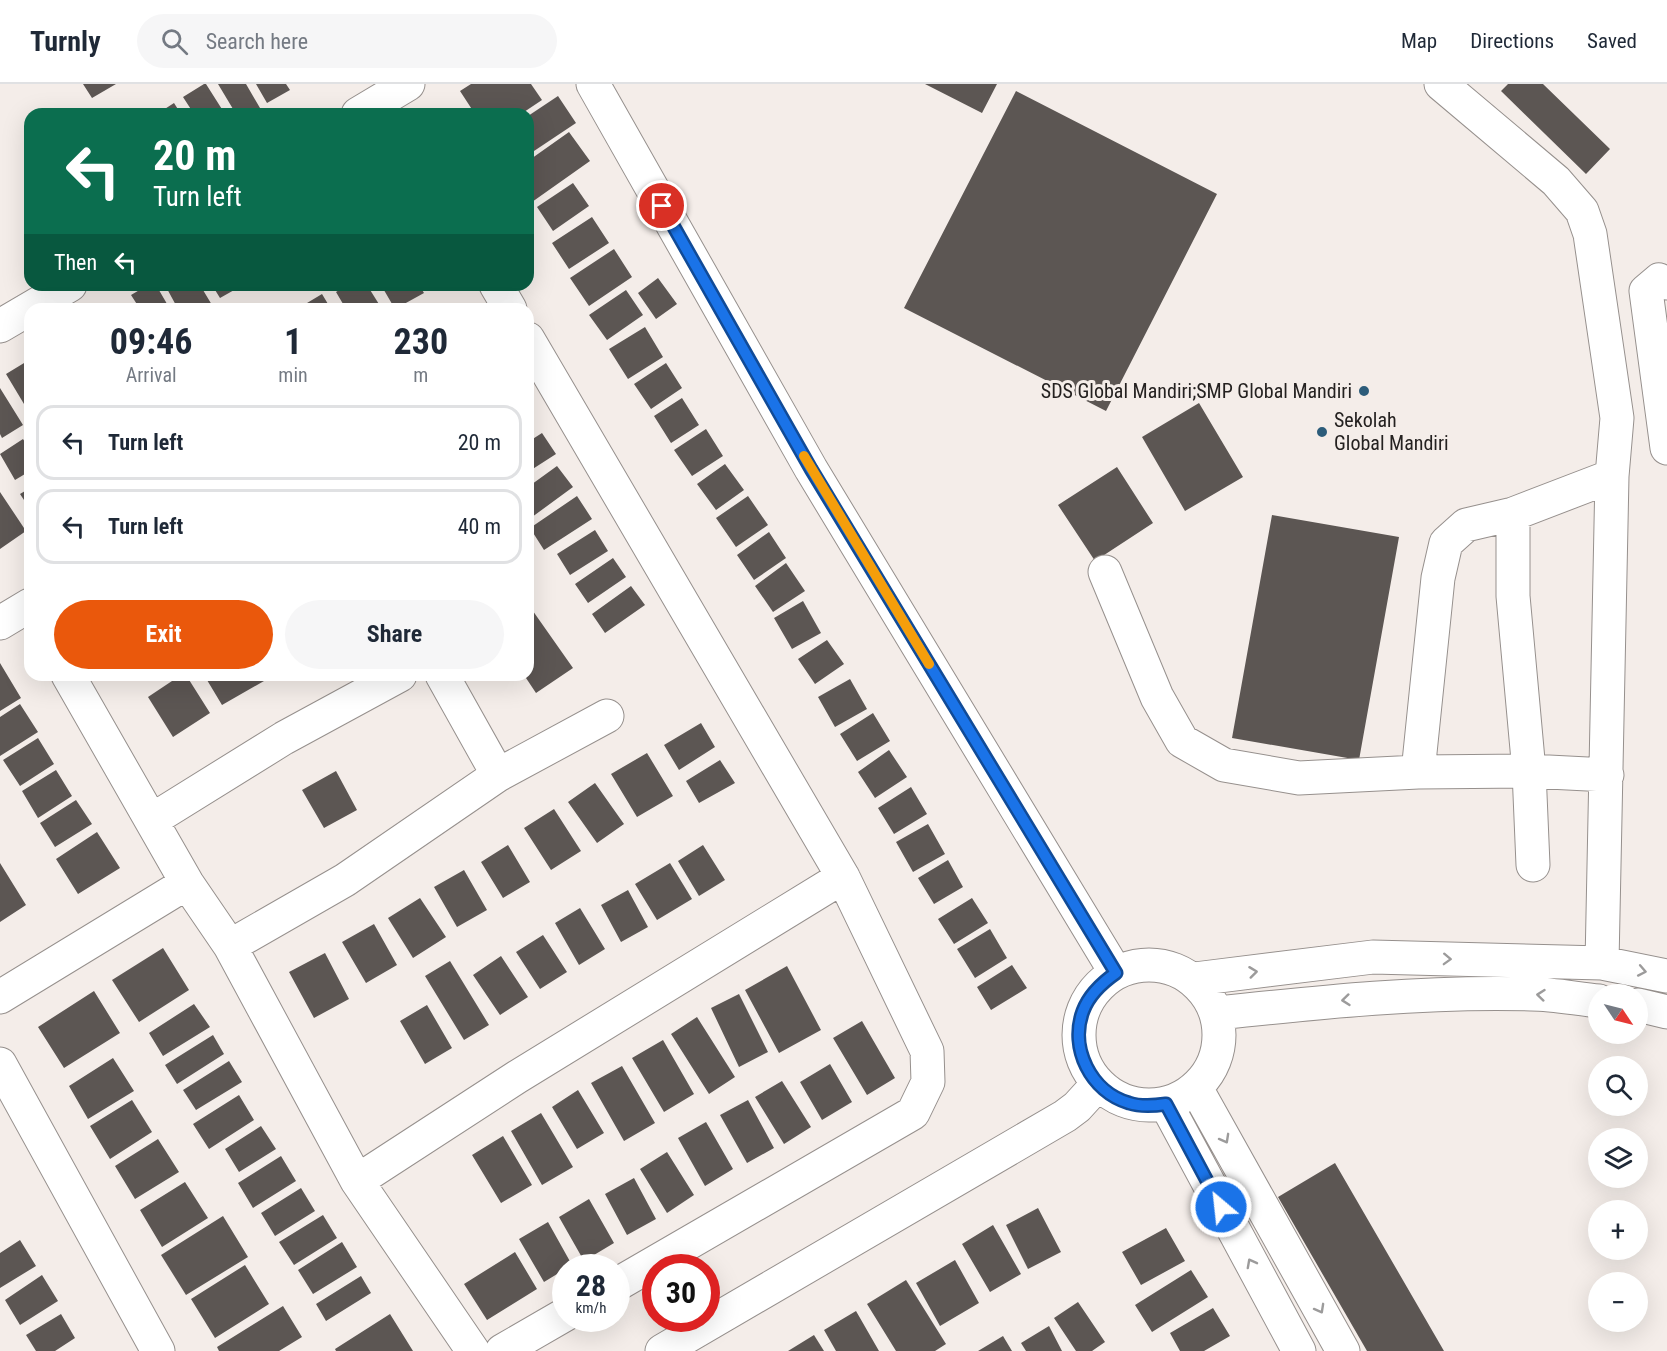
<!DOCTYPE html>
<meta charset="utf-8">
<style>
:root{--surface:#fff;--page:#f6f6f7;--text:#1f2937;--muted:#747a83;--line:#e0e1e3;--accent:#ea580c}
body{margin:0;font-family:"Roboto Condensed",sans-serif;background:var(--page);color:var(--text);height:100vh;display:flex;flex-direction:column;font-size:22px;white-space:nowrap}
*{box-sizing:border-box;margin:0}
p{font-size:20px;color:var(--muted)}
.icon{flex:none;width:33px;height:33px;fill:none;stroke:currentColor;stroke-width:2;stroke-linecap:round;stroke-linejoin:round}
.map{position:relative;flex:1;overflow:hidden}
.sheet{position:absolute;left:24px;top:219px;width:510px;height:378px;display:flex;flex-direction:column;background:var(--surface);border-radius:18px;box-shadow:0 6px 24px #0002}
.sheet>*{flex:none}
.banner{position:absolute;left:24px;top:24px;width:510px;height:183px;border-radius:18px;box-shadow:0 6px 24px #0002;background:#0b6e4f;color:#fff;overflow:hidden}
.needle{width:39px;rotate:125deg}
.fabs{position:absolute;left:1588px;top:900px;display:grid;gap:12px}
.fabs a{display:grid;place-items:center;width:60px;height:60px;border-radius:50%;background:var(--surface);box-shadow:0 6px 24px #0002;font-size:30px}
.speed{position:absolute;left:552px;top:1170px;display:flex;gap:12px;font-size:30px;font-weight:700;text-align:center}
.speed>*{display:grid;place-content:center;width:78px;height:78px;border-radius:50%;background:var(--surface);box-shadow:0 6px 24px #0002;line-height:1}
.speed small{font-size:15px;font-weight:400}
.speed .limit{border:9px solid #d22;background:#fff;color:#111}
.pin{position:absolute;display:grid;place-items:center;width:51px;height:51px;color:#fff;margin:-26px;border:3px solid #fff;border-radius:50%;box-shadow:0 2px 6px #0007}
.me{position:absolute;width:66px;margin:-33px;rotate:332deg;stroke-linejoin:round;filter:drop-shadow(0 0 4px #0008)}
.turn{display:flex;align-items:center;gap:21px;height:126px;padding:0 30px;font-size:27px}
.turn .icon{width:78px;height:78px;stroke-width:2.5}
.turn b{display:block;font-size:42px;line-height:51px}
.then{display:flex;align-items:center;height:57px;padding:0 30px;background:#0003;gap:12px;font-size:22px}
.eta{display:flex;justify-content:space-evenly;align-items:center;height:102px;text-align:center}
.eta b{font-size:36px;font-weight:700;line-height:42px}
.action{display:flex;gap:12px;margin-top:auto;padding:12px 30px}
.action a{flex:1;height:69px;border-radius:36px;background:var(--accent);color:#fff;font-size:24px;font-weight:700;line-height:69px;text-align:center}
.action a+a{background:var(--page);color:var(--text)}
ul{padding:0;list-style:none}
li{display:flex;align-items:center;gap:18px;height:75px;margin:0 12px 9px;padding:0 18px;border:3px solid var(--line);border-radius:18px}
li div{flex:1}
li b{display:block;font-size:22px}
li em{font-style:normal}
header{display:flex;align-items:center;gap:36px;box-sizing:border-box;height:84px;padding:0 30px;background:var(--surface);border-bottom:2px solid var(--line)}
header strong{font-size:28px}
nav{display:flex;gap:33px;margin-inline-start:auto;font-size:21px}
.search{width:420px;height:54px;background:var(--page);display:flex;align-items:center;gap:15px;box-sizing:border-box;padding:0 21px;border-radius:33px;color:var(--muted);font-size:22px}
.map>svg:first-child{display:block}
</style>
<header>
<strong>Turnly</strong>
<div class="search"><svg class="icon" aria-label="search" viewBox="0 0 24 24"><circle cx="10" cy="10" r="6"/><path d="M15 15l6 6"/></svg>Search here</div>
<nav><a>Map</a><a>Directions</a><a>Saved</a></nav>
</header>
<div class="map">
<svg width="1667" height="1267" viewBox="0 0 1667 1267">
<rect width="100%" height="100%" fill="#f4ede9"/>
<!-- building -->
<path fill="#5c5653" d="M83 0H116L92 14Z
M204 0H206L225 30H194L183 13Z
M218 0H246L260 24 250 30H236Z
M256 0H286L290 6 267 19Z
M471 0H531L542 16 521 30H475L460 7Z
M925 0H997L982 29Z
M1508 0H1543L1610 65 1586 90 1501 7Z
M1016 7 1217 110 1106 327 904 224Z
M558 12 576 39 528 71V32Z
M174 19 181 30H157Z
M569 48 590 77 532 118 528 113V77Z
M573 99 589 122 553 147 537 123Z
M592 133 609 159 569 185 552 159Z
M614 165 632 193 589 222 570 194Z
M658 194 677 220 656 235 638 209Z
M148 201H156L170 225H140L131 211Z
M165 201H200L212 221 205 225H178Z
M212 201H243L220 214Z
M347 201H367L382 225H346L336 208Z
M381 201H419L424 209 395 225Z
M626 206 643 231 607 256 589 231Z
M322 210 331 225H297Z
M645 243 663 273 628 295 609 265Z
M29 276 30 279V330L6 290Z
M666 279 682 304 651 325 634 300Z
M0 304 23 341 2 354 0 350Z
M682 314 699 341 671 359 654 332Z
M1199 319 1243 393 1185 427 1142 353Z
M706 345 723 372 692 392 674 366Z
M542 349 556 370 528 388V358Z
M23 355 30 366V387L15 396 0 370Z
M725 380 744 406 716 426 697 400Z
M557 382 573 403 528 436V403Z
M1117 383 1153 439 1095 477 1058 421Z
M30 404V425L20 410Z
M0 408 26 447 0 465Z
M577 412 592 435 544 466 530 444Z
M748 412 768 441 736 463 716 434Z
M1272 431 1399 453 1359 676 1232 654Z
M595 446 608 467 570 491 557 470Z
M769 448 786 474 754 496 737 471Z
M613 474 626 493 588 519 575 500Z
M786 479 805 507 773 528 755 502Z
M631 502 645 521 605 549 592 530Z
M803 517 821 549 792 565 774 534Z
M528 520 573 584 536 609 524 591H528Z
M827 556 844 580 815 600 798 575Z
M0 579 21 614 0 627Z
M181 591H186L210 629 173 653 148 613Z
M204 591H261L264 597 222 621Z
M850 595 867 625 835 643 818 613Z
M20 620 38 648 0 672V633Z
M873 629 890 657 857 677 840 650Z
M701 639 715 663 679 686 664 661Z
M38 654 54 680 20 702 3 676Z
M889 666 907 693 875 714 858 688Z
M647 669 673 712 637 733 611 690Z
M720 676 735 699 699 719 686 697Z
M56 686 72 712 38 734 22 707Z
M336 687 357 726 324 744 302 706Z
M595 699 624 740 597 759 568 718Z
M911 703 927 730 894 750 878 724Z
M76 716 92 740 55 763 40 739Z
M554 725 581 767 551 786 524 744Z
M928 740 945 770 913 788 896 758Z
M97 748 120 784 78 810 56 775Z
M508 761 530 798 503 814 481 778Z
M703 761 725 796 699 812 678 777Z
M948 776 963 803 934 820 918 794Z
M0 779 26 821 0 838Z
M670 779 692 815 657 836 635 800Z
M464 786 487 826 457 843 434 803Z
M628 806 648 843 621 858 601 821Z
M420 814 446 853 413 874 388 834Z
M972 814 988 839 954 860 938 835Z
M580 824 605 865 579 881 555 839Z
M374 840 397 881 366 899 342 858Z
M990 845 1007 874 975 894 957 865Z
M543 851 567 888 540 905 516 868Z
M163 864 189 906 139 938 112 896Z
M325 869 349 915 314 934 289 888Z
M501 872 528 913 500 931 473 891Z
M450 877 489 941 464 956 425 892Z
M1012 881 1027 904 991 926 977 903Z
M787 882 821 946 779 969 745 906Z
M94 907 120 949 64 984 38 943Z
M739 910 768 968 739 983 711 924Z
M194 920 210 943 163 972 149 949Z
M427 921 452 964 425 980 400 937Z
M697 933 735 993 709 1010 671 950Z
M862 937 895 994 867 1011 833 954Z
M213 951 224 970 177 1000 165 981Z
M663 956 694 1010 664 1028 632 974Z
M113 974 134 1007 88 1035 69 1002Z
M229 977 242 998 196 1026 183 1006Z
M830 980 852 1018 822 1036 800 998Z
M622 982 655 1039 624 1057 591 999Z
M782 997 811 1043 784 1060 755 1013Z
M578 1006 604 1049 577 1065 552 1023Z
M239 1011 254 1036 209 1065 193 1040Z
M132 1016 152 1048 110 1075 90 1042Z
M748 1016 774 1064 747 1079 720 1031Z
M541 1029 573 1083 542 1101 511 1047Z
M706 1038 733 1085 705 1102 678 1054Z
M261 1042 276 1065 239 1088 225 1065Z
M503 1052 532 1101 501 1119 472 1071Z
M158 1055 179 1088 135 1115 115 1082Z
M667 1068 694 1111 667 1129 640 1085Z
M281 1072 296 1097 253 1124 238 1099Z
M1335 1079 1444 1267H1367L1278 1113Z
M634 1094 656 1135 627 1151 605 1110Z
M185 1098 208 1134 162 1163 140 1126Z
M301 1104 315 1127 275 1152 261 1129Z
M589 1115 614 1159 584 1177 559 1133Z
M1038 1124 1061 1168 1028 1185 1006 1141Z
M323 1131 337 1154 294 1181 279 1158Z
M223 1132 248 1173 186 1211 161 1171Z
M548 1138 572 1181 544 1198 519 1155Z
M993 1141 1021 1190 990 1208 962 1160Z
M1166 1144 1185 1177 1141 1201 1122 1168Z
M20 1156 36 1182 0 1204V1169Z
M342 1158 357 1183 313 1210 298 1186Z
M515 1168 537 1205 487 1236 464 1200Z
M955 1176 979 1219 940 1242 916 1199Z
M245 1181 269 1220 215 1254 191 1215Z
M1191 1186 1208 1213 1152 1248 1135 1221Z
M42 1191 58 1217 20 1241 5 1216Z
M361 1192 371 1209 326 1237 316 1220Z
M906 1196 946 1260 935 1267H896L867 1220Z
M1078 1218 1105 1258 1092 1267H1076L1054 1234Z
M283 1222 302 1253 279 1267H219L217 1263Z
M1213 1224 1230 1252 1204 1267H1180L1170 1249Z
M856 1227 879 1267H836L824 1246Z
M61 1230 75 1254 55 1267H36L26 1251Z
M390 1230 413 1267H336L335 1265Z
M1049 1242 1062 1267H1026L1021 1259Z
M814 1251 824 1267H788Z
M1003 1252 1012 1267H978Z"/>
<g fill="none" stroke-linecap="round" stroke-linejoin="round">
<defs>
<path id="minor" d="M593 0 811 385 1116 889
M1441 0 1556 97 1582 127 1590 150 1617 334 1612 392 1602 879
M358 30 408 0
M1667 199 1659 196 1646 207 1667 364
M496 201 510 225
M0 242 70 201
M528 255 843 793 927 967 928 998 913 1029 616 1201
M1513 430V512L1529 687 1533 781
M1105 488 1157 613 1182 657 1224 681 1299 694 1418 688 1438 494 1446 459 1466 441 1513 430 1612 392
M0 539 30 521
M68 591 187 799 230 862 357 1097 473 1267
M442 591 498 691
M1418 688 1529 687 1607 691
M152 736 284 654 400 591
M230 862 345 796 498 691 607 632
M1079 951a70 70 0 1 1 140 0a70 70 0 1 1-140 0Z
M1195 895 1373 873 1602 879 1667 892
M0 913 187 799
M1638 921 1667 928
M1218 929C1322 918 1426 907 1531 910 1554 910 1577 915 1599 917
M0 980 158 1267
M1196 1004 1343 1267
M1166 1020 1299 1267
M357 1097 517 993 843 793
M502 1267 566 1230
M662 1267 1065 1032 1077 1023 1098 1000"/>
</defs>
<!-- minor casing -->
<use href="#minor" stroke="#96908d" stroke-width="35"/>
<!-- minor -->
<use href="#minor" stroke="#fff" stroke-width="33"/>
</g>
<!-- one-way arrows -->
<defs><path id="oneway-chevron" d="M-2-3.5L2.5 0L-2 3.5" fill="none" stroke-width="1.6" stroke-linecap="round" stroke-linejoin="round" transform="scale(1.5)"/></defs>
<g stroke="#9c9b9b">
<use href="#oneway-chevron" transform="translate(1447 875) rotate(2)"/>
<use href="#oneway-chevron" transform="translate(1642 887) rotate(11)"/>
<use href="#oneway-chevron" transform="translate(1253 888) rotate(-7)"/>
<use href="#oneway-chevron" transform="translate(1541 911) rotate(-174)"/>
<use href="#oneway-chevron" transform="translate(1346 916) rotate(174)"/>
<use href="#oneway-chevron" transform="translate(1225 1055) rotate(61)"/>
<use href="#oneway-chevron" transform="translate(1251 1179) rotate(-118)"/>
<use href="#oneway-chevron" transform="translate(1320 1225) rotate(61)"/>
</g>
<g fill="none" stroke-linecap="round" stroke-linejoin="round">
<defs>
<path id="route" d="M662 122 811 385 1116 889C1103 898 1089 911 1083 927 1069 964 1091 1008 1129 1019 1141 1023 1153 1022 1166 1020L1221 1123"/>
</defs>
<!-- route casing -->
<use href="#route" stroke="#114b97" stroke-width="15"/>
<!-- route -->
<use href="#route" stroke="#1a73e8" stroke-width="10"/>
<!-- slow -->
<path stroke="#f59e0b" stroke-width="10" d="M804 372 929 580"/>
</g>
<!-- markers -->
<g fill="#2c5c7a" stroke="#f4ede9" stroke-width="2">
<circle cx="1364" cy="307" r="6"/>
<circle cx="1322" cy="348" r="6"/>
</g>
<g text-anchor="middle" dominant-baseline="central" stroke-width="6" stroke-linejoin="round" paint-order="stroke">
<!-- poi labels -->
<g font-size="20" fill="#242120" stroke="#f4ede9" text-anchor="end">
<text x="1352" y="307">SDS Global Mandiri;SMP Global Mandiri</text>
<text x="1334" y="336" text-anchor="start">Sekolah<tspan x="1334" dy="23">Global Mandiri</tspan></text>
</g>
</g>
</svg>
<div class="fabs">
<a><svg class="needle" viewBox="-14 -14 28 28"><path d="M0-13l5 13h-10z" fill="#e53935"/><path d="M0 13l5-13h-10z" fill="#747a83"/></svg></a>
<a><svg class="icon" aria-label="search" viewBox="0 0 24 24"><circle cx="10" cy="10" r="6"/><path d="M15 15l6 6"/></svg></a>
<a><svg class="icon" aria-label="layers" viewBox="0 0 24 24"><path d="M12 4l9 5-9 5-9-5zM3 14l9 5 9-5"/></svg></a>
<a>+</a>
<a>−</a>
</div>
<div class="speed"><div>28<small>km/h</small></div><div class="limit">30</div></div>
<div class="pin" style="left:662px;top:122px;background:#d93025"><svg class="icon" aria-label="arrive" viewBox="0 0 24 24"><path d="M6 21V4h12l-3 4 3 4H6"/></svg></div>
<svg class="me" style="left:1221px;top:1123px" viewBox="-20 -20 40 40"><circle r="17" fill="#1a73e8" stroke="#fff" stroke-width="3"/><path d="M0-11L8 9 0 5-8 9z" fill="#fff"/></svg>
<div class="banner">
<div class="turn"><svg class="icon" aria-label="left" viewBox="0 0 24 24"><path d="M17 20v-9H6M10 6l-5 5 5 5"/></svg><div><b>20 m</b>Turn left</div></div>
<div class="then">Then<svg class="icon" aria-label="left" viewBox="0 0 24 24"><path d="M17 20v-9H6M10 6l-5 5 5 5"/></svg></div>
</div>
<section class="sheet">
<div class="eta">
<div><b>09:46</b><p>Arrival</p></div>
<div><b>1</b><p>min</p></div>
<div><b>230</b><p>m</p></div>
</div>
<ul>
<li><svg class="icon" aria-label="left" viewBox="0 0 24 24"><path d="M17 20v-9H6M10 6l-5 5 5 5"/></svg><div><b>Turn left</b></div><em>20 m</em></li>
<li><svg class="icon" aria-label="left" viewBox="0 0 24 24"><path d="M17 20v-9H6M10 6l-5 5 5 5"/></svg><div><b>Turn left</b></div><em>40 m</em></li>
</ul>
<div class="action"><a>Exit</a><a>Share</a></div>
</section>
</div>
